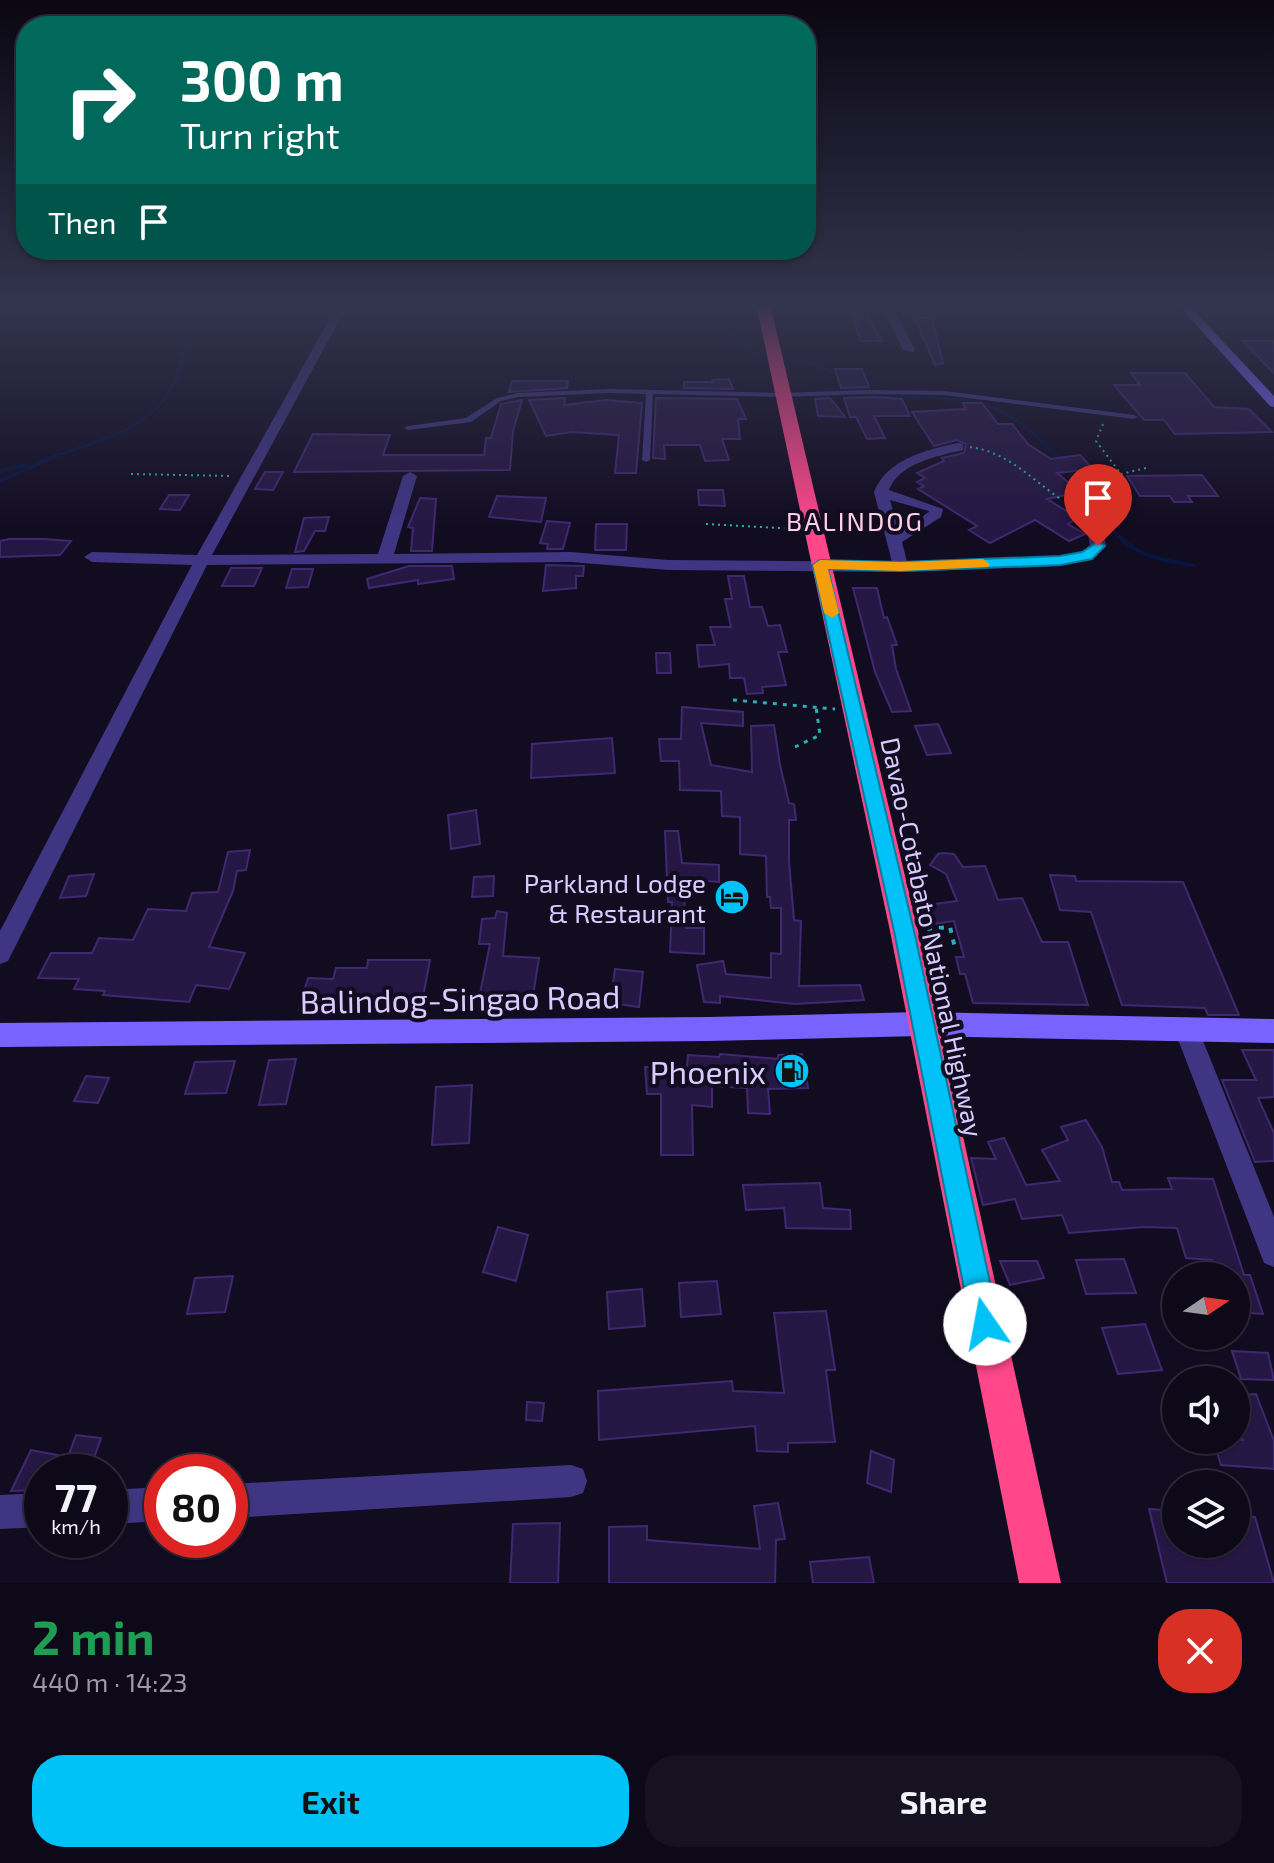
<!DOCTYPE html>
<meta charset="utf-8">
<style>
:root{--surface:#0e0919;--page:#171222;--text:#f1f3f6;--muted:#9b9aa2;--line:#2e2a38;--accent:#00c2f7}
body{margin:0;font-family:"Exo 2",sans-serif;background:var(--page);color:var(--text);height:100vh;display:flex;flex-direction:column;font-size:30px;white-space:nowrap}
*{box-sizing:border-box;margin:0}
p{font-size:26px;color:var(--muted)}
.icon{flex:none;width:44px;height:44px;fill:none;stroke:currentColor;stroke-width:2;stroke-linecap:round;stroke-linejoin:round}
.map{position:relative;height:1583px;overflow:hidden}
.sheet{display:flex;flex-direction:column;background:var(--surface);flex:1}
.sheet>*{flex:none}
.hud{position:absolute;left:16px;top:16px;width:800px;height:244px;border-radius:32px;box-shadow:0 2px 6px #0004,0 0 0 2px var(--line);background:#00695c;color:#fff;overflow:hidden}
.needle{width:52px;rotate:77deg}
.fabs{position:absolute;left:1162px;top:1262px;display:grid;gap:16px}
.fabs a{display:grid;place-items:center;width:88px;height:88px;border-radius:50%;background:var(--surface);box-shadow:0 2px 6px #0004,0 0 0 2px var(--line);font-size:40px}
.speed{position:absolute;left:24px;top:1454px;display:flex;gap:16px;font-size:40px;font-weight:700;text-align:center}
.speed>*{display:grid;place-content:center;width:104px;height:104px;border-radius:50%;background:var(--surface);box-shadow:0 2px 6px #0004,0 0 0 2px var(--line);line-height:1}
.speed small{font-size:20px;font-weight:400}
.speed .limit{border:12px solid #d22;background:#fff;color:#111}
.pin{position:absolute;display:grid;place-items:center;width:68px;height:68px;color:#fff;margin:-82px -34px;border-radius:50% 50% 50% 0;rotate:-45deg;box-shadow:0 0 8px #0007}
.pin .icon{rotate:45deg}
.me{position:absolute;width:88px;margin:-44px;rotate:348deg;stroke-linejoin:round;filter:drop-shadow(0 0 6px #0008)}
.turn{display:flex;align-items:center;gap:28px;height:168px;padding:0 32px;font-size:36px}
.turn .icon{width:104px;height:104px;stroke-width:2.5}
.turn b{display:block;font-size:56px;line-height:68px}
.then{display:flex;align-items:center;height:76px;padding:0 32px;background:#0003;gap:16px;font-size:30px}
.round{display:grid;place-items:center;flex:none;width:84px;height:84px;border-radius:32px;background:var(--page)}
.overview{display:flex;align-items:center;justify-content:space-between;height:136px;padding:0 32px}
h1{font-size:48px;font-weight:700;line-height:60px;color:#1e9e55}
.action{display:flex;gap:16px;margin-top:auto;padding:16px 32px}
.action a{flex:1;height:92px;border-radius:32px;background:var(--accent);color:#111;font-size:32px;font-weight:700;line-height:92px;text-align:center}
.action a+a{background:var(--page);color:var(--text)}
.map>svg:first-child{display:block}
</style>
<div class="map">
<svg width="1274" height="1583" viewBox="0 0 1274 1583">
<rect width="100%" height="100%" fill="#120c21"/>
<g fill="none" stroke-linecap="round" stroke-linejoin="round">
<!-- stream-far1 -->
<path stroke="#07153f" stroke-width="3" d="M661 304 744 342 751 353 759 355
M1144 304 1179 310
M1198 313 1245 322 1274 333
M790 358 817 365 840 376
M873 395C892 400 911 398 930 398 988 398 1018 414 1057 457
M52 457C100 440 157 429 177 376 186 350 191 325 210 304"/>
<!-- stream -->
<path stroke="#07153f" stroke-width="4" d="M1055 455 1061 461
M1067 468 1089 496
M0 471 26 465
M0 481 58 455
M1092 499C1121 548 1137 557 1193 565"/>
</g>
<!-- building -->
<path fill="#251743" stroke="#3f2870" stroke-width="2" d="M850 304 864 310 882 341H860Z
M915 318H932L943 363 935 365Z
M1242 341H1274V373Z
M835 369H862L869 387 841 388Z
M1131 373H1185L1214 407 1249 409 1272 432 1175 434 1164 420H1144L1114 385H1140Z
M729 379 733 389 684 388V382H713L712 380Z
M512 381H568L567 388 509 392Z
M874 397 902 399 910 416H874L885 438 867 439 856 417H850L844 398Z
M565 398 564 405 606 400 642 403 636 473H615L619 435 572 432 546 436 529 400Z
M656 398 737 399 746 419H738L740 439H722L729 460 705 461 700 445H664L665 459 653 458Z
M830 398 845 417 818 416 815 399Z
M522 400 513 431 510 470 294 472 313 434 390 435 383 455H484L486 438H491L501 404Z
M963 403H982L998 424H1012L1028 444 1051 459 1080 455 1093 469 1057 473 1080 492 1047 499 1078 518 1068 524 1085 534 1069 541 1035 520 990 543 969 530 977 526 918 489 924 486 917 482 925 478 917 473 944 461 942 458 964 453 966 444 957 440 934 446 912 412 966 409Z
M265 472H283L273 490 255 489Z
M1202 475 1218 496H1188L1192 502H1174L1170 496H1140L1127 476Z
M698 490H723L725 506 699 505Z
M169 495H189L180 510 160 509Z
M497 496 546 498 541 522 489 517Z
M420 498 436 499 432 551H411L413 528 408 527Z
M329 517 325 531H315L304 551 295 552 304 518Z
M547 521 570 523 563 549H547L548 544 540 543Z
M596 524H627L626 550H595Z
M9 539H45L71 541 60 555 0 557V541Z
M546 565 584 566 583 576H576V588L543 591Z
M409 566H452L454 579 418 584V580L369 588 367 579Z
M231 568H262L254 586H222Z
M292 569H313L308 587 286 588Z
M728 576H744L750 607H762L768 626 780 625 787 652H778L786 685 762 687 763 693 747 694 744 678H730L729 664 699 667 697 645H715L710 627H731L725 599H732Z
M853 588H877L884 618 887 617 897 645H892L896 669 911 711 892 712 875 672Z
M656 653H670L671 673H657Z
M682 707 743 712V726L701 723 711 765 752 772 751 726 774 725 780 765 789 803 794 804 796 820H789V861L794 920 801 921 799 986 860 985 864 1000 795 1004 720 996V1003L704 1002 697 965 723 961 726 974 771 978V953L781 954V908H771L770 897H767L766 856 740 854V817L722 816 721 791 680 790 679 761H661L659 739H681Z
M938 724 951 753 927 755 915 726Z
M612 738 615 773 531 778 532 744Z
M476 810 480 844 451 849 448 815Z
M665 831H678L682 863 719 865V882L683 879 686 928H704V954L670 952 672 902H668Z
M250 850 246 870 237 871 233 891 209 947 245 953 229 989 196 985 189 1002 103 995 105 991 74 989 79 979 38 978 51 953H92L99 938 133 940 148 909 186 911 192 893 218 892 228 852Z
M943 853 954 854 963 867 985 866 998 900 1022 898 1042 942H1068L1088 1005 973 1003 965 974H960L956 957H964L954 921 934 924 926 905 957 901 946 874 930 865 938 854Z
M94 874 86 896 60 898 69 876Z
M1050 875 1075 876 1076 881 1183 882 1239 1015H1208L1205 1008 1122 1005 1091 912 1060 910Z
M494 876 493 896 472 897 474 877Z
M497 911 507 913 503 956 539 958 532 1002 479 998 490 944H479L482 919 495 918Z
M368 960H430L423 997H354L351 1013 299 1010 308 978 333 979 336 968H367Z
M615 969 643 972 639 1007 610 1003Z
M1242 1050H1274V1097L1258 1098 1274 1133V1161L1255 1162 1222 1080H1256Z
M720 1054 778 1059V1055L802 1054 808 1088 768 1089 770 1114 748 1113 747 1088 712 1086V1107L692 1105 693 1155H661V1094H647L645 1067 687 1066 688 1055 719 1057Z
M296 1059 286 1104 259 1105 269 1060Z
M235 1061 226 1093 185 1094 195 1062Z
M86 1076 109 1078 98 1103 74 1101Z
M472 1085 469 1143 432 1145 436 1087Z
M1086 1120 1102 1147 1112 1182H1119L1122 1190 1172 1189 1168 1178 1213 1179 1244 1275H1250L1263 1314 1236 1312V1276H1217L1212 1260 1186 1258 1177 1228 1144 1227 1069 1233 1062 1215 1022 1219 1015 1199 983 1205 971 1158 996 1159 988 1142 1004 1138 1026 1185 1060 1181 1042 1150 1068 1140 1061 1127Z
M820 1183 823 1208 850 1210 851 1229 786 1228 784 1208 746 1210 743 1185Z
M498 1227 528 1235 516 1281 483 1272Z
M1124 1259 1136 1293 1086 1294 1076 1260Z
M1000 1261H1037L1044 1278 1010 1285Z
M233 1276 225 1312 187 1314 195 1278Z
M717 1281 721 1314 681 1317 679 1283Z
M642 1289 645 1326 609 1329 607 1292Z
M826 1311 835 1370H826L835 1442 788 1443V1452L757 1451 755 1426 599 1440 598 1391 732 1381 733 1391 784 1393 774 1313Z
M1145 1324 1162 1370 1118 1374 1102 1328Z
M1232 1351 1268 1353 1274 1380 1241 1379Z
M1256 1394 1274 1441V1469L1221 1465 1213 1440H1243L1236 1421V1395Z
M527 1402 544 1403 542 1421 526 1420Z
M76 1435 101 1438 89 1472H42V1490L11 1491 31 1450 68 1457Z
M871 1451 894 1460 891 1492 867 1483Z
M778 1503 785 1539 776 1540 775 1583H609V1527L647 1526V1540L760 1549 754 1506Z
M1149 1509 1176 1511V1544H1236V1516L1255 1517 1274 1583H1167Z
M560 1523 558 1583H510L513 1524Z
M869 1557 874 1583H813L810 1562Z"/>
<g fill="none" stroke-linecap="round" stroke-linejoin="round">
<!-- path-far2 -->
<path stroke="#28afb7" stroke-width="2" stroke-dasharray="2 4" stroke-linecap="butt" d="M1103 424 1096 441 1121 474
M970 447C1008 452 1031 479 1062 500
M131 474 231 476
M1092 496 1121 474 1146 468
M706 524 797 529"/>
<!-- path-far1 -->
<path stroke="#28afb7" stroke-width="3" stroke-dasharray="4 6" stroke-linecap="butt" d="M733 700 835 709
M795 747 820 735 816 707"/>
<!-- path -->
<path stroke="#28afb7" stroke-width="4" stroke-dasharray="5 7" stroke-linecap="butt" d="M927 929 950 927 955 948"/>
<!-- lane -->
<path fill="#403582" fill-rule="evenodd" d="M609 389 783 393 867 390 944 391 1134 415 1138 417 1134 419 944 395 867 394 783 397 653 394 650 460 646 462 642 460 646 394 609 393 518 397 501 401 471 422 408 430 404 428 408 426 466 418 497 398 518 393Z"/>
<!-- street -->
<path fill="#403582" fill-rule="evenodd" d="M338 304H348L212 555 378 554 403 476 410 472 417 476 394 554 571 552 668 560 892 562 874 492C887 459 926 450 958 443L963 444V450C938 456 899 463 889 490L943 509 941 517 902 542 907 562 1060 556 1082 552 1090 545 1086 526 1072 502 1079 498 1084 499 1102 526 1106 546 1093 559 1060 566 901 572 668 570 571 562 207 565 8 961 0 964V931L192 565 92 562 84 557 92 552 197 555ZM890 500 929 511V512L899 531Z
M854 304H924L919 307H893L915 350 913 352 903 350 882 307H859Z
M1186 1017 1195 1021 1274 1217V1267L1264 1263 1174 1029 1177 1021Z
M571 1465 583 1469 587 1481 583 1493 571 1497 230 1518V1484Z
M162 1487V1521L110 1524V1490Z
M42 1493V1527L0 1529V1495Z"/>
<!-- secondary -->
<path fill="#7963ff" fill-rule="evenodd" d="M1177 304H1188L1274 396V407L1270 406Z
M921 1012 1274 1019V1043L921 1036 708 1041 0 1047V1023L708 1017Z"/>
<!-- highway -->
<path fill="#ff478a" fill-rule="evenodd" d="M756 304H770L918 931 1061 1583H1019L890 931Z"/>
</g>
<!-- sky -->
<linearGradient id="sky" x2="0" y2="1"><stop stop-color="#0a0712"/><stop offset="0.58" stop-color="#33344e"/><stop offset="1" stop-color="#33344e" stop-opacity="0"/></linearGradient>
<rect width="1274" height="526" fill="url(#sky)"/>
<!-- route -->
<path fill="#00c2f7" stroke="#007ea1" stroke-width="2" d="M1098 542 1105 546 1092 559 1060 565 901 571 828 569 914 931 999 1324 995 1333 985 1337 975 1333 971 1324 894 931 813 565 820 560 901 562 1060 556 1082 552Z"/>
<!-- slow -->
<path fill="#f59e0b" d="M983 559 990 564 988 567 901 571 828 569 839 613 832 618 824 613 813 565 820 560 901 562Z"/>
<!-- icons -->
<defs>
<symbol id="hotel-disc" viewBox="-11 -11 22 22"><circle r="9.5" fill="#00c2f7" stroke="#120c21"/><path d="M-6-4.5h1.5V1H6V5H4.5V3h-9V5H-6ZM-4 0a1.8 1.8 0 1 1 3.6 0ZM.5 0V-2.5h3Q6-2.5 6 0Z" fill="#111"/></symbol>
<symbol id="fuel-disc" viewBox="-11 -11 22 22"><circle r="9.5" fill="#00c2f7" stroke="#120c21"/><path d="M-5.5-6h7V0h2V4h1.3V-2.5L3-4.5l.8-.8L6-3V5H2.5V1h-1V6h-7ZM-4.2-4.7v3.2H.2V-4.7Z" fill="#111"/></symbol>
</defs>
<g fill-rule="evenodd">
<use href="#hotel-disc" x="712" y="877" width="40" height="40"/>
<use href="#fuel-disc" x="772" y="1051" width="40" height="40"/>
</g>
<g text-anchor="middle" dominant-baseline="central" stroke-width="8" stroke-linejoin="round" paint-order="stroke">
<!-- far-quarter labels -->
<g font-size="26" letter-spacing="2" fill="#ffcee7" stroke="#120c21">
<text x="855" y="520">BALINDOG</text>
</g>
<!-- poi labels -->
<g font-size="26" fill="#d8ccff" stroke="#120c21" text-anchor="end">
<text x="706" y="882">Parkland Lodge<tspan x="706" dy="30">&amp; Restaurant</tspan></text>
</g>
<!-- street labels -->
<g font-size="26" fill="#d8ccff" stroke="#120c21">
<text transform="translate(933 937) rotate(78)">Davao-Cotabato National Highway</text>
</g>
<!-- near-street labels -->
<g font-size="32" fill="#d8ccff" stroke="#120c21">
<text transform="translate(460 998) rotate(-1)">Balindog-Singao Road</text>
</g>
<!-- near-poi labels -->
<g font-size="32" fill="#d8ccff" stroke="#120c21" text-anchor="end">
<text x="766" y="1071">Phoenix</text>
</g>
</g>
</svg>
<div class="fabs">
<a><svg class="needle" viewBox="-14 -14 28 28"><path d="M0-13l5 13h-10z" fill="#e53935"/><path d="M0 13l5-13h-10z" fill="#9b9aa2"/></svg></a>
<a><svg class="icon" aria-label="sound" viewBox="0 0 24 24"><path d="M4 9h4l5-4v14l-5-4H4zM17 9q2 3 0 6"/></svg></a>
<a><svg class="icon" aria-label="layers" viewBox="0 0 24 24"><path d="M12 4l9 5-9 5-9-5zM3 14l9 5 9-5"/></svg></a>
</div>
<div class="speed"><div>77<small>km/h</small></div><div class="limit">80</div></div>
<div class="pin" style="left:1098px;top:546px;background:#d93025"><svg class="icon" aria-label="arrive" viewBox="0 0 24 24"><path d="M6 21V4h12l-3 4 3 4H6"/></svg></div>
<svg class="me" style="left:985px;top:1324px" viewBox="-20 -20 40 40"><circle r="19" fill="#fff"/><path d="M0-13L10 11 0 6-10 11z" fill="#00c2f7"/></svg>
<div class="hud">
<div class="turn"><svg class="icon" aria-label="right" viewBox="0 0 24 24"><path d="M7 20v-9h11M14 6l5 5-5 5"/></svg><div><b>300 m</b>Turn right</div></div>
<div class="then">Then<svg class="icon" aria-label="arrive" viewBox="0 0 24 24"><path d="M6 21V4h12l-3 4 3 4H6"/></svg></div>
</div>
</div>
<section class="sheet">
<div class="overview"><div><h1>2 min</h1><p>440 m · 14:23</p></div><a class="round" style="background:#d93025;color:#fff"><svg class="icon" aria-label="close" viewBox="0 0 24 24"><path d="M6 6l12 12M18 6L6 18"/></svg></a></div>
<div class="action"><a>Exit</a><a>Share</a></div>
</section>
